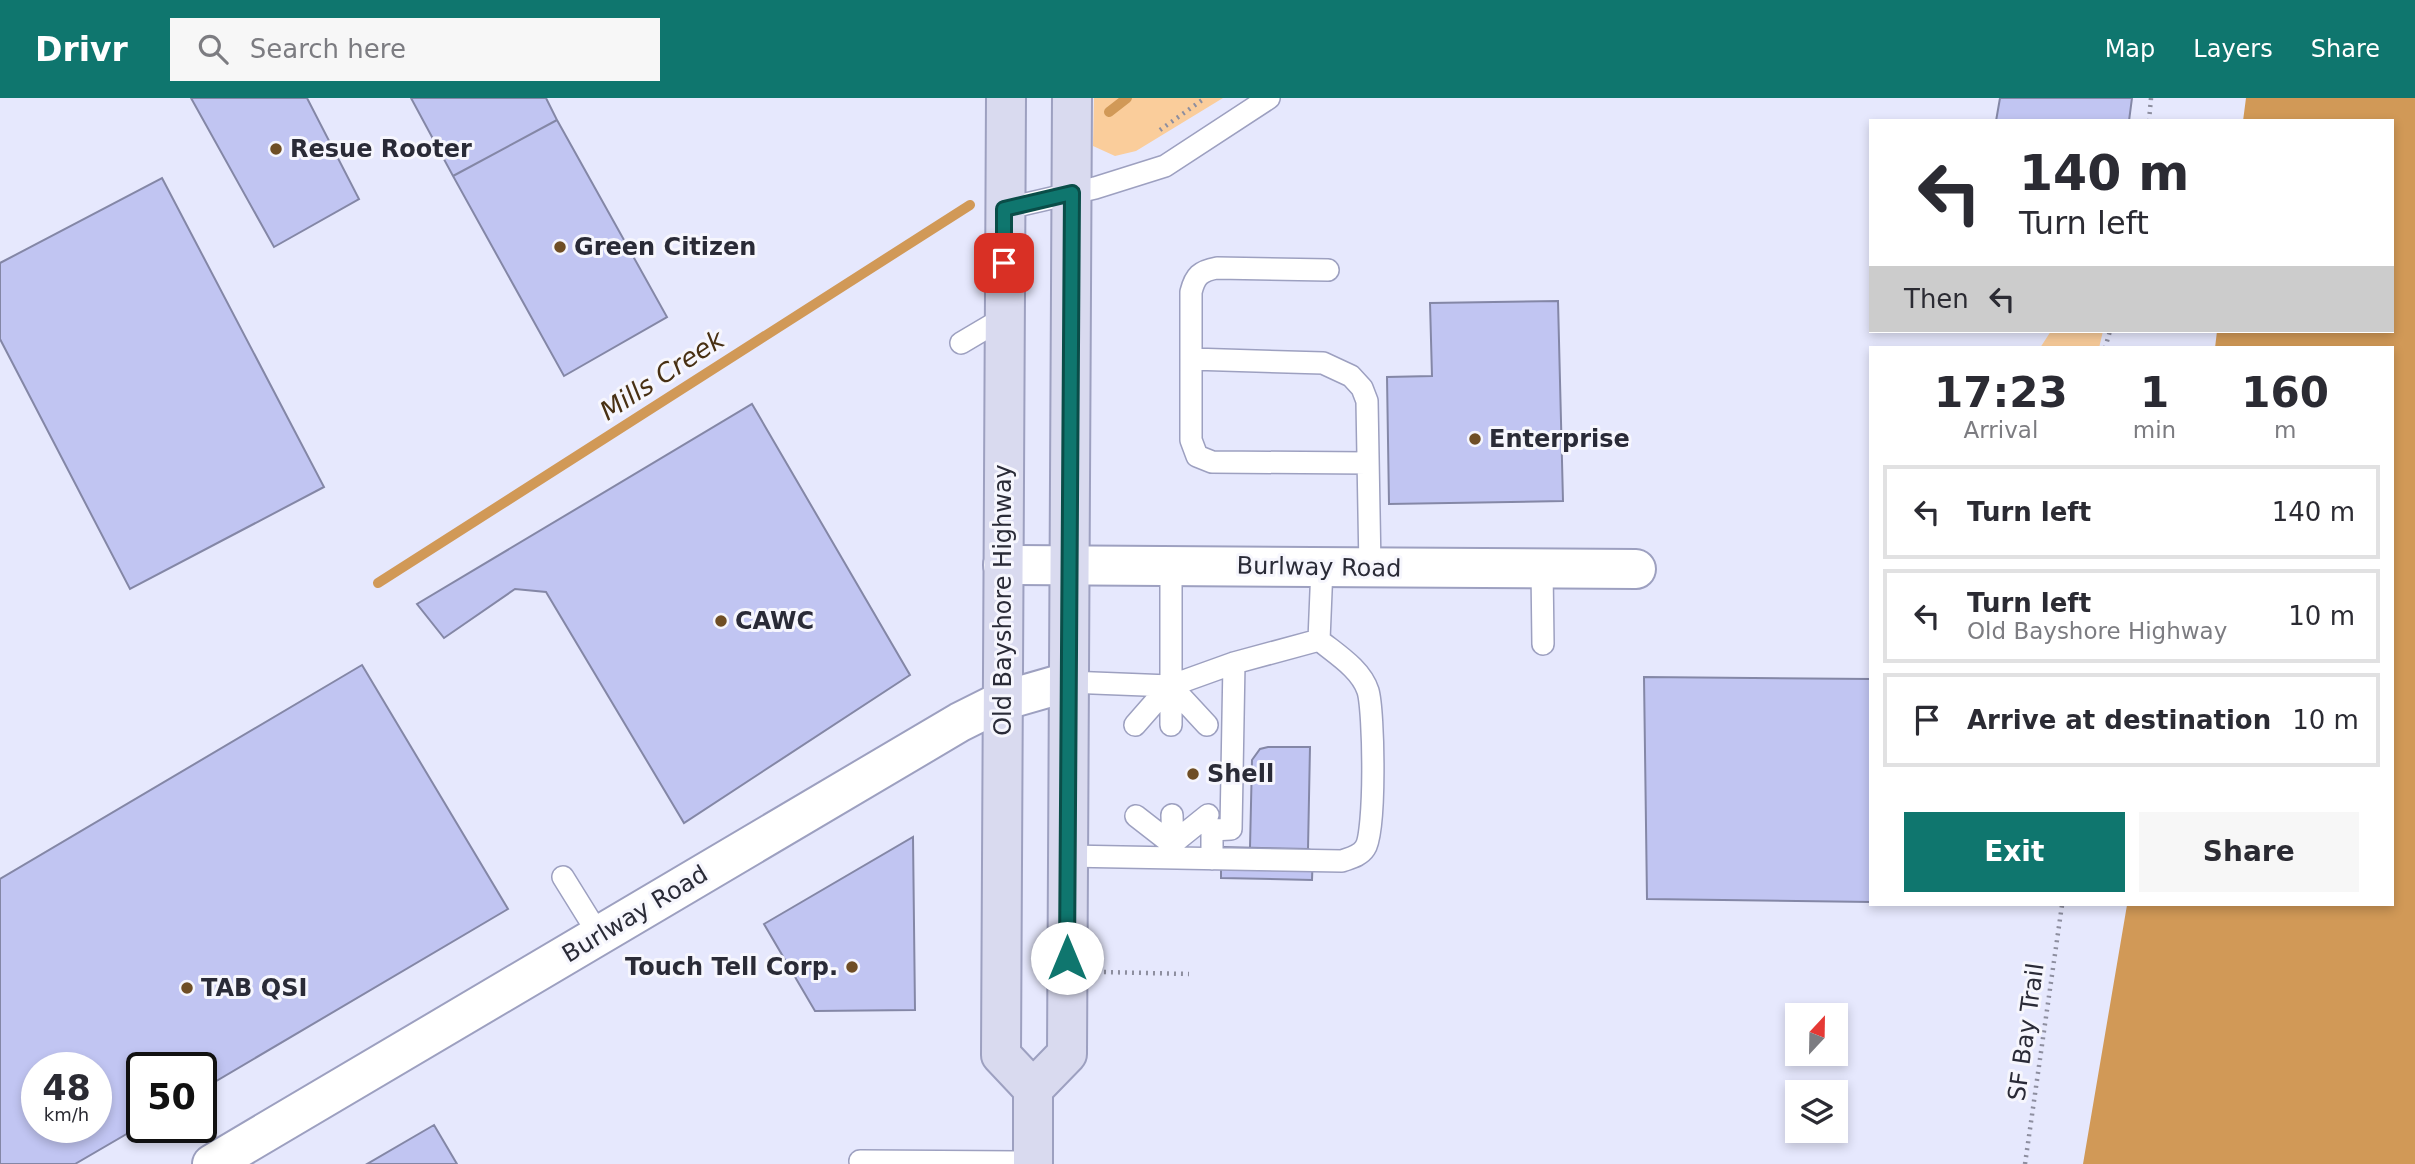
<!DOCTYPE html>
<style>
:root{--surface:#fff;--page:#f7f7f7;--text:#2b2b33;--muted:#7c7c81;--line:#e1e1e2;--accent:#0f766e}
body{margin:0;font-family:"DejaVu Sans",sans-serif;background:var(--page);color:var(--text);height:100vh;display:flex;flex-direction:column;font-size:26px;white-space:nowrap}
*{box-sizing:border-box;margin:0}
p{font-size:23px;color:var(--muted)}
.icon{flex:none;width:38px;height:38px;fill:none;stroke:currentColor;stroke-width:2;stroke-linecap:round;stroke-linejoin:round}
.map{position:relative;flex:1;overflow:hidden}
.panel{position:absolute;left:1869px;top:248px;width:525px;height:560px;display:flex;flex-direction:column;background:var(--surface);border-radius:0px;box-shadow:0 4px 10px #0003}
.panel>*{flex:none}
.banner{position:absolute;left:1869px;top:21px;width:525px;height:214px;border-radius:0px;box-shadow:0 4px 10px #0003;background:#fff;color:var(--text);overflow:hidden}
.needle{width:46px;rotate:22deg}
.buttons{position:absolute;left:1785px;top:905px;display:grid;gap:14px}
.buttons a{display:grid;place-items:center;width:63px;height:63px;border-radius:0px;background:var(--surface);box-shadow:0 4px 10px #0003;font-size:35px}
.speed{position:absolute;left:21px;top:954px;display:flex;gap:14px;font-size:35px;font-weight:700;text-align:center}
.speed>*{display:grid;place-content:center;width:91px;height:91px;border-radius:50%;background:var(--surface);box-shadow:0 4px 10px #0003;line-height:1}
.speed small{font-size:18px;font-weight:400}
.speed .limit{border:4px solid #111;border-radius:10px;background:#fff;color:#111}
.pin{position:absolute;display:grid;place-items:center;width:60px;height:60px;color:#fff;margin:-30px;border-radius:14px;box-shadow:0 4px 10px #0006}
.me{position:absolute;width:77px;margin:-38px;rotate:0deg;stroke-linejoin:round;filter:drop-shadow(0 0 5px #0008)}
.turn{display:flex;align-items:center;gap:24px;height:147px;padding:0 35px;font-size:32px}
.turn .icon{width:91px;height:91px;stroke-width:2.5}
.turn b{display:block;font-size:49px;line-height:60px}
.then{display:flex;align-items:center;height:66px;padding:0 35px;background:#0003;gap:14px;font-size:26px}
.eta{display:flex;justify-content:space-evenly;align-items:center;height:119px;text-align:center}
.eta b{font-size:42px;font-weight:700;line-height:49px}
.cta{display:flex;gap:14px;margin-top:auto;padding:14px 35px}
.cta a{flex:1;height:80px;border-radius:0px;background:var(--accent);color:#fff;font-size:28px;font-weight:700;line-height:80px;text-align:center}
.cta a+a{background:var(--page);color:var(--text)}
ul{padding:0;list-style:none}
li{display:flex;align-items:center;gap:21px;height:94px;margin:0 14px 10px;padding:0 21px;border:4px solid var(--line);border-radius:0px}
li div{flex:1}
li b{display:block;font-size:26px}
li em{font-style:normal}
header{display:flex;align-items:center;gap:42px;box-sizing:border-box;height:98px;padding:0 35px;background:var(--accent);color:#fff}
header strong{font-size:33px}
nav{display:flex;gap:38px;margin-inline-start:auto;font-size:24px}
.search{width:490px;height:63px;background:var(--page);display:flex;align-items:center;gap:18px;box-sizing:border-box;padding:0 24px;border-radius:0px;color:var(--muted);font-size:26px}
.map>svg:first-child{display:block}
</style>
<header>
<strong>Drivr</strong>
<div class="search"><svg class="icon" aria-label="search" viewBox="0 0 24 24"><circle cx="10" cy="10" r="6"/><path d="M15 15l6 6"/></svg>Search here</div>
<nav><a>Map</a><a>Layers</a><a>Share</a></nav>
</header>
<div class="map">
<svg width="2415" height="1066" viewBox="0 0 2415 1066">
<rect width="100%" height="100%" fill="#e6e8fd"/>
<!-- green -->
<path fill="#facd9b" d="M1094 0H1223L1136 53 1115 58 1093 48Z
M2051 233H2103L2099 250H2040Z"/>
<!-- water -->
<path fill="#d19957" d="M2246 0H2415V1066H2083L2127 807H2392V250H2215L2217 233H2392V23H2243Z"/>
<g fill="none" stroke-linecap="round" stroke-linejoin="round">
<!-- stream -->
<path stroke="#d19957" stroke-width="10" d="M1109 14 1127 0
M378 485 970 107"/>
</g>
<!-- building -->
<path fill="#c1c5f2" stroke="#8487a6" stroke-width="2" fill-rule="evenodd" d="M191 0H307L359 101 274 149Z
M411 0H546L557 22 453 78Z
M2000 0H2132L2129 23H1996Z
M557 22 667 219 564 278 453 78Z
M162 80 324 389 130 491 0 241V165Z
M1558 203 1563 403 1389 406 1387 279 1432 278 1430 205Z
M752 306 910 577 684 725 546 494 515 491 444 540 417 506Z
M362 567 508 811 201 992V970H142V1027L75 1066H0V781ZM37 970H96V1029H37Z
M1644 579 1871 581V804L1647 801Z
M1268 649H1310L1308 751 1250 750 1252 662 1260 651Z
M913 739 915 912 815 913 764 826Z
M1221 749 1308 751 1313 753 1312 782 1221 780Z
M434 1027 457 1066H367Z"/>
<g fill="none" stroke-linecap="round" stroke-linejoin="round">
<defs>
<path id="lane" d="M1004 111 1095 90 1165 68 1269 0
M1328 172 1217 170C1200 173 1195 178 1191 194V342L1197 358 1212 364 1368 365
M961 245 1005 219
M1191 261 1323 265 1351 278 1362 290 1367 303 1370 470
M1171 468V627
M1542 471 1543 546
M1068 584 1170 588 1234 565 1319 542 1322 469
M1135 627 1170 587 1207 627
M1172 717 1173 755
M1136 718 1172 746
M1172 746 1208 717
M1067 758 1342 763C1350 760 1360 758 1365 750 1376 735 1374 613 1368 593 1361 571 1336 556 1319 542
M1212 761V732L1231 731 1234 565
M563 779 599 837
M860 1063 1033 1064"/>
<path id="street" d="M1003 467 1636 471
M212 1066 960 624 1002 603 1068 584"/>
<path id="secondary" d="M1006 0 1001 957 1033 991V1066
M1033 991 1067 956 1072 0"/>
</defs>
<!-- lane casing -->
<use href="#lane" stroke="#9da0c0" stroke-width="24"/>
<!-- street casing -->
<use href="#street" stroke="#9da0c0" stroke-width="42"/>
<!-- secondary casing -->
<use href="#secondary" stroke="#9da0c0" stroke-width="42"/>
<!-- path -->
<path stroke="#8d8e9f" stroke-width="4.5" stroke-dasharray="2 5" stroke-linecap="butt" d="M2149 23 2151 0
M1160 32 1205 0
M2105 250 2110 233
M1104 874 1189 876
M2025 1066 2062 807"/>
<!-- lane -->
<use href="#lane" stroke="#fff" stroke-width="21"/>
<!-- street -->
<use href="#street" stroke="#fff" stroke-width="38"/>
<!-- secondary -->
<use href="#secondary" stroke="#d9daef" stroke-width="38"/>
</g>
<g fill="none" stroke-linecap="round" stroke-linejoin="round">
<defs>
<path id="route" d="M1004 165V111L1072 95 1067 860"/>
</defs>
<!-- route casing -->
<use href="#route" stroke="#0a4d48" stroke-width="18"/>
<!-- route -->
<use href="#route" stroke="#0f766e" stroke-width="12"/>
</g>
<!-- markers -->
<g fill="#6f4e25" stroke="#f6f6fd" stroke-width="2.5">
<circle cx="276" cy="51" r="7"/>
<circle cx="560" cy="149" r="7"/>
<circle cx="1475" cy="341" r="7"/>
<circle cx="721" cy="523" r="7"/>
<circle cx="1193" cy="676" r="7"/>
<circle cx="852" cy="869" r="7"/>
<circle cx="187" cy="890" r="7"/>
</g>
<g text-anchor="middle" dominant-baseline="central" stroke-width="6" stroke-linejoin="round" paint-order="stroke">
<!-- poi labels -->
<g font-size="24" font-weight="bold" fill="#2a2b37" stroke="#f6f6fd" text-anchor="start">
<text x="290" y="51">Resue Rooter</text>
<text x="574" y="149">Green Citizen</text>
<text x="1489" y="341">Enterprise</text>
<text x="735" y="523">CAWC</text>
<text x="1207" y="676">Shell</text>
<text x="838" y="869" text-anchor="end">Touch Tell Corp.</text>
<text x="201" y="890">TAB QSI</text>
</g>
<!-- street labels -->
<g font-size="24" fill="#2a2b37" stroke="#f6f6fd">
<text transform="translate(1319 469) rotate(1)">Burlway Road</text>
<text transform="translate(1003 502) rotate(-90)">Old Bayshore Highway</text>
<text transform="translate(635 816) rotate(-31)">Burlway Road</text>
<text transform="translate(2026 934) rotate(-82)">SF Bay Trail</text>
</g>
<!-- water labels -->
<g font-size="26" font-style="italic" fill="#483013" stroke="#f6f6fd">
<text transform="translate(662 277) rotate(-33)">Mills Creek</text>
</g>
</g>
</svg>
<div class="buttons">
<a><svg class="needle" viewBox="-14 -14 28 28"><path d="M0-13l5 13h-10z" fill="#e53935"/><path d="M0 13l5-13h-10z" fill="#7c7c81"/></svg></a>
<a><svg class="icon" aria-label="layers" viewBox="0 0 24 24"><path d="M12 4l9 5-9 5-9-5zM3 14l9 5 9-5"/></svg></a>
</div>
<div class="speed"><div>48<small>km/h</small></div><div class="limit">50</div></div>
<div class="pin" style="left:1004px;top:165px;background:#d93025"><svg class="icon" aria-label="arrive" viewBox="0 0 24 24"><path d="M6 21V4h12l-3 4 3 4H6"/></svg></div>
<svg class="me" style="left:1067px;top:860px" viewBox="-20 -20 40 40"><circle r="19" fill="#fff"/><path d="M0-13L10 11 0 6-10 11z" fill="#0f766e"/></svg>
<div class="banner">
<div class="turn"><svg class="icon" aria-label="left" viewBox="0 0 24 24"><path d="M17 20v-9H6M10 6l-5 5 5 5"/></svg><div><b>140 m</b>Turn left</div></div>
<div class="then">Then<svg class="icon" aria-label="left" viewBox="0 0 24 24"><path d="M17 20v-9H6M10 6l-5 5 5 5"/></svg></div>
</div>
<section class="panel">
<div class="eta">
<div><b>17:23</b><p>Arrival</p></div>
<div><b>1</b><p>min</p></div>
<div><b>160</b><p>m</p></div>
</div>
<ul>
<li><svg class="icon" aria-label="left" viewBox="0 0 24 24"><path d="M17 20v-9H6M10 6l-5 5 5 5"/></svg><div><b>Turn left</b></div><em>140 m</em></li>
<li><svg class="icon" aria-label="left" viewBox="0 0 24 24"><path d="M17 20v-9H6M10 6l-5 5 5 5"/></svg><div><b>Turn left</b><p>Old Bayshore Highway</p></div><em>10 m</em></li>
<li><svg class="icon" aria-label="arrive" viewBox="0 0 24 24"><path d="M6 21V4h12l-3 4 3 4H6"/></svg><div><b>Arrive at destination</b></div><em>10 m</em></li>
</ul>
<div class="cta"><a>Exit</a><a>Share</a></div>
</section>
</div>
